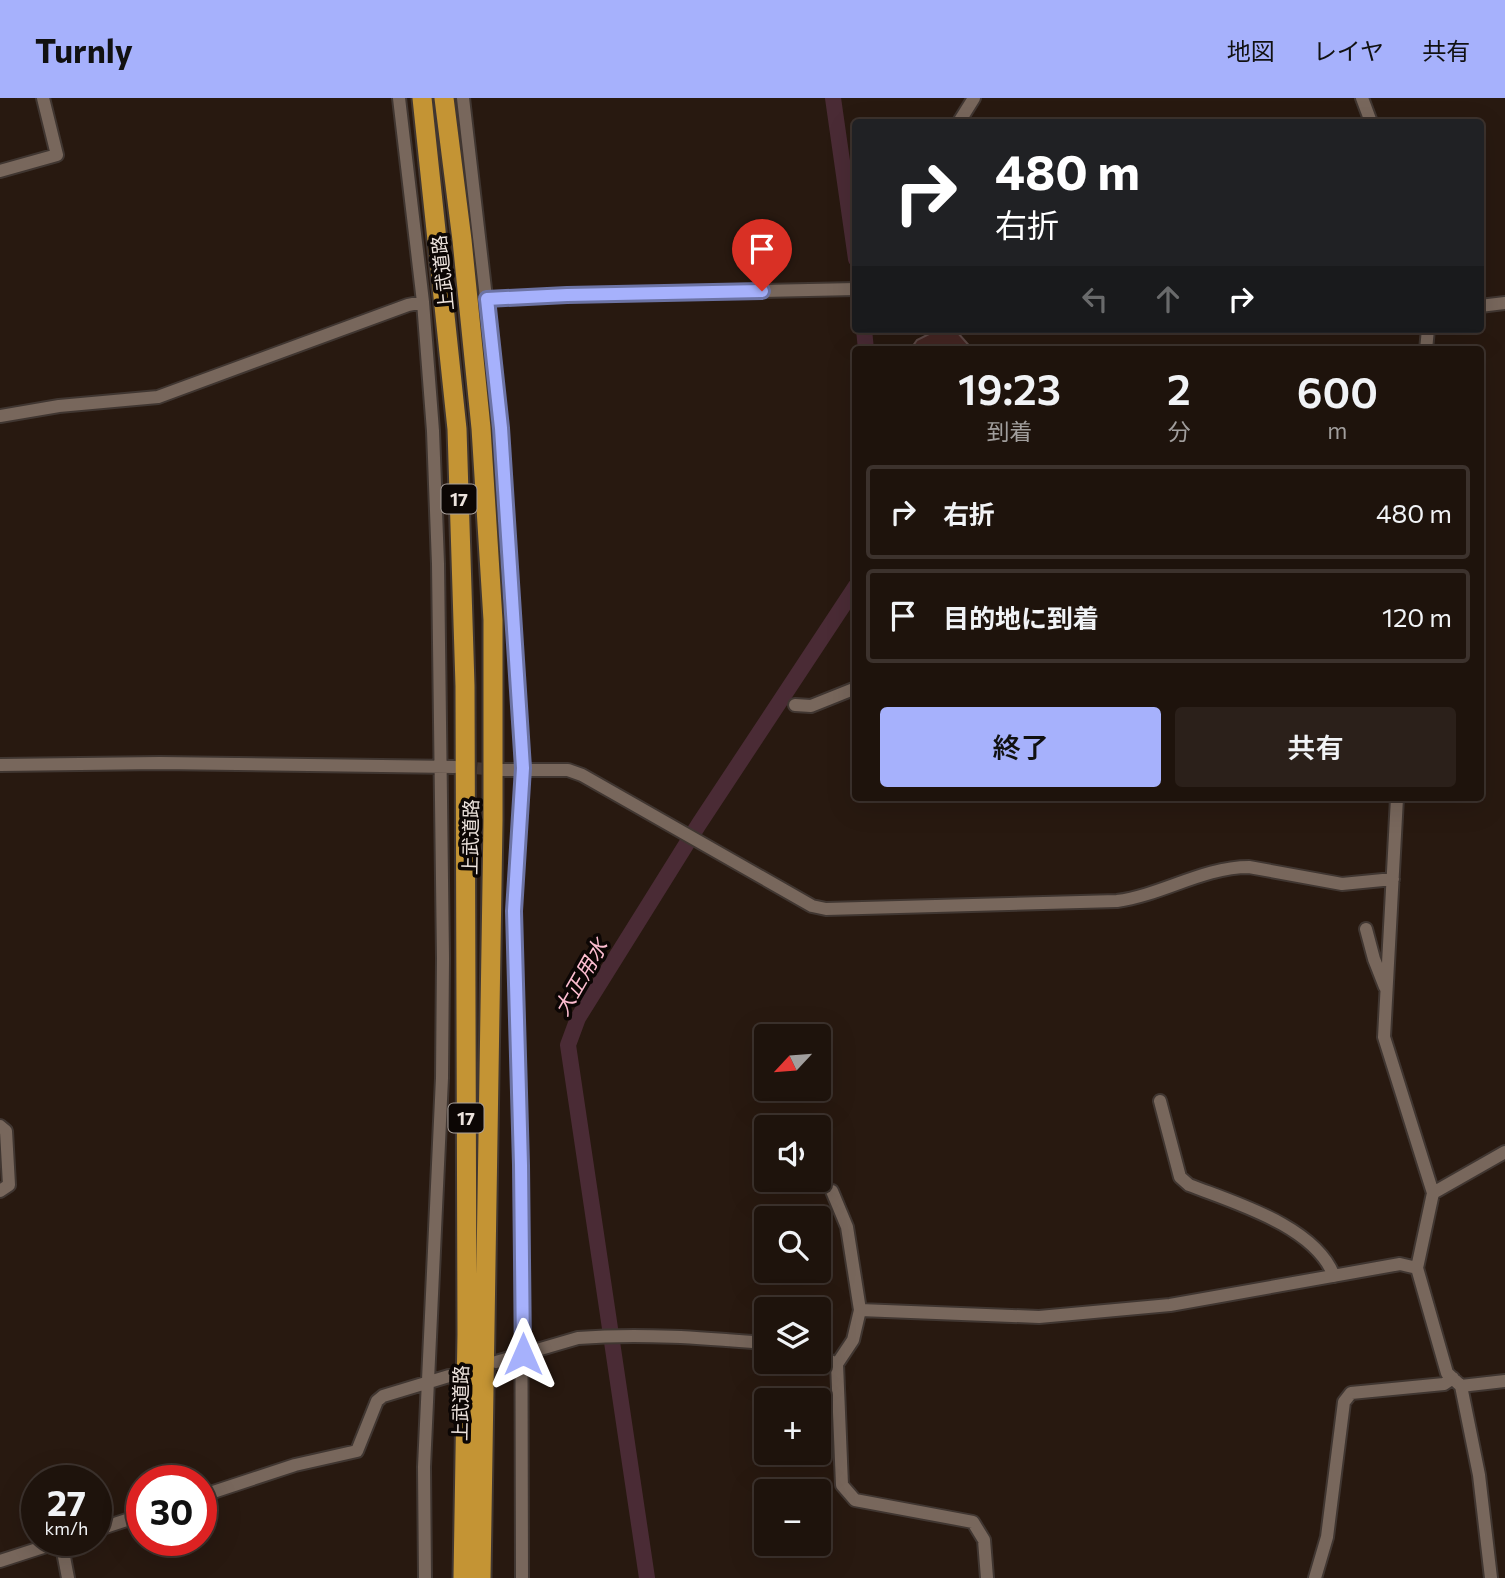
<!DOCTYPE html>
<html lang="ja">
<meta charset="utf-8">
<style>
:root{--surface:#1e130c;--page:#2b201a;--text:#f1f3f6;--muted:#a19e9d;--line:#3c322d;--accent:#a6b1fc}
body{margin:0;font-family:Commissioner,"Noto Sans JP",sans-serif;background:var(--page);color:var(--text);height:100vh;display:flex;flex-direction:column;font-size:26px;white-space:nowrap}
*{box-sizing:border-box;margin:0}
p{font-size:23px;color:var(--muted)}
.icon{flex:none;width:38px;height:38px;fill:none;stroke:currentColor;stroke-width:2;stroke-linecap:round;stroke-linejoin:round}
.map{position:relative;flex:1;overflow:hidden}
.panel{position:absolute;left:852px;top:248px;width:632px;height:455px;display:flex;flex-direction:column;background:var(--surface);border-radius:7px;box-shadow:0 7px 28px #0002,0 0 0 2px var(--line)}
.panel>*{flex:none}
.hud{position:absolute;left:852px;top:21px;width:632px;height:214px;border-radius:7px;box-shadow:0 7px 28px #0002,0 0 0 2px var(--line);background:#202124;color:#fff;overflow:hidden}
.needle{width:46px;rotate:244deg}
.fabs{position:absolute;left:754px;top:926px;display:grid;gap:14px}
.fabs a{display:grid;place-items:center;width:77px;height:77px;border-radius:7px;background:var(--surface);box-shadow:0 7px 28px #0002,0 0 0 2px var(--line);font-size:35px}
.speed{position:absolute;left:21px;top:1367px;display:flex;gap:14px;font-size:35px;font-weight:700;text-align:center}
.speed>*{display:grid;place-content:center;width:91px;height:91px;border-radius:50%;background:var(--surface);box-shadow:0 7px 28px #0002,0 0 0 2px var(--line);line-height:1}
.speed small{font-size:18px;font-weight:400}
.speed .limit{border:10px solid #d22;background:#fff;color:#111}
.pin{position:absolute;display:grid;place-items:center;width:60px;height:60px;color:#fff;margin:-72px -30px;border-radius:50% 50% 50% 0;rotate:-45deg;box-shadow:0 0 7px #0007}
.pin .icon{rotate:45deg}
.me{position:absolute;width:77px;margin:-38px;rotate:0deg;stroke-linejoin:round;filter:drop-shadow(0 0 5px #0008)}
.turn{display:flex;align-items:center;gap:24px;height:147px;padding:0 28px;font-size:32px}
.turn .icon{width:91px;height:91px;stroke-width:2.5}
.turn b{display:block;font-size:49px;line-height:60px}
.lanes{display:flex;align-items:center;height:66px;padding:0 28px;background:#0003;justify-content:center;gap:35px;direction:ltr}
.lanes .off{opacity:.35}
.eta{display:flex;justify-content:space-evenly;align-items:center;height:119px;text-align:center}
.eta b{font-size:42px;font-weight:600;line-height:49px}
.action{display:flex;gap:14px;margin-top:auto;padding:14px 28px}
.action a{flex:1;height:80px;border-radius:7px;background:var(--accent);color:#111;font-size:28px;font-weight:600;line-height:80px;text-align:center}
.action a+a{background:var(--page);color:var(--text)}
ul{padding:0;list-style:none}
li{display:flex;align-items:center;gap:21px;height:94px;margin:0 14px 10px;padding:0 14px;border:4px solid var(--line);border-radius:7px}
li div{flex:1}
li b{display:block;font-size:26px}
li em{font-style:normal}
header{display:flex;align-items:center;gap:42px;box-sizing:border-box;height:98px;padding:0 35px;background:var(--accent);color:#111}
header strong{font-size:33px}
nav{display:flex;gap:38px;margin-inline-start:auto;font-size:24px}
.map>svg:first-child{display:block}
</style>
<header>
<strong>Turnly</strong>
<nav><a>地図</a><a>レイヤ</a><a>共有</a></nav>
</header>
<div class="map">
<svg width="1505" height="1480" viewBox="0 0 1505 1480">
<rect width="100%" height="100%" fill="#281910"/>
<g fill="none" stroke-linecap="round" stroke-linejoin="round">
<!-- canal -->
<path stroke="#4a2b35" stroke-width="16" d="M833 0 856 161
M864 231 866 252
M647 1480 568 947 578 920 699 726 856 488"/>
</g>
<!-- building -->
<path fill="#452623" stroke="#5d4946" stroke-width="2" d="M937 232 958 235 973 252H910L917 242Z"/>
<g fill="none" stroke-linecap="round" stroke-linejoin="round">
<!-- minor-tunnel -->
<path stroke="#45372f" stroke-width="12" stroke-dasharray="12 6" stroke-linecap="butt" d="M459 669 499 672"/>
<defs>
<path id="minor" d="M399 0 423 204 433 333 438 466 443 860 442 980 424 1369 425 1480
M463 0 501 330 523 670 514 813 521 1067 522 1480
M1362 0 1371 24
M959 24 974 0
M0 73 57 57 43 0
M487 201 567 197 856 191
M1480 208 1505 205
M1426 252 1428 231
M0 318 59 308 158 299 408 207 423 204
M795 607 811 608 856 590
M0 667 160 665 455 669
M499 672H568L582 677 812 808 826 811 1117 803C1162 797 1203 769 1249 769L1342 786 1393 781
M1397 700 1384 939 1433 1095 1417 1170 1447 1275 1461 1288 1479 1377 1491 1480
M1366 831 1374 861 1385 889
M1160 1003 1180 1079 1189 1087C1235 1105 1315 1128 1334 1178
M0 1028 6 1033 9 1087 0 1093
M832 1093 847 1129 860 1212
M1433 1095 1505 1054
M819 1258 837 1266
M496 1264 578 1240C641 1235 704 1240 766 1245
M1461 1288 1505 1283
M201 1398 295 1367 357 1353 377 1303 383 1298 449 1278
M96 1432 142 1417
M61 1443 68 1480
M0 1463 65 1442
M987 1480 984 1442 973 1424 855 1402 842 1387 837 1266 853 1242 860 1212 1039 1219 1170 1207 1400 1166 1417 1170
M1315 1480 1327 1439 1344 1304 1351 1295 1444 1286 1453 1280"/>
<path id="trunk" d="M422 0 457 331 465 588 467 1236 463 1480
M444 0 462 142 481 330 493 522V723L481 1480"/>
</defs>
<!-- minor casing -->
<use href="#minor" stroke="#403631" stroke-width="16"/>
<!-- trunk casing -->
<use href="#trunk" stroke="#403631" stroke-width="23"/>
<!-- minor -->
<use href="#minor" stroke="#78675c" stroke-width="12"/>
<!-- trunk -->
<use href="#trunk" stroke="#c49434" stroke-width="19"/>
</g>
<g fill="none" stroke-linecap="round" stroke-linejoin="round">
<defs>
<path id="route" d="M523 1256 521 1067 514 813 523 670 501 330 487 201 567 197 762 193"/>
</defs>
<!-- route casing -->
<use href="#route" stroke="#6c73a4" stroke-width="18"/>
<!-- route -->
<use href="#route" stroke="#a6b1fc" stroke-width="12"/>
</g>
<g text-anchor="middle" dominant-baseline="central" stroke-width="7" stroke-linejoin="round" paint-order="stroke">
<!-- shield labels -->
<g fill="#0c0604" stroke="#a9a09b" stroke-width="2">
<rect x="441.5" y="386.5" width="35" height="29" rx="5"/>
<rect x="448.5" y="1005.5" width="35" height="29" rx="5"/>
</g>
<g font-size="18" font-weight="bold" fill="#ece2dc">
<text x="459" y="401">17</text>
<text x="466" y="1020">17</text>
</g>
<!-- street labels -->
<g font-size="19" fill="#ece2dc" stroke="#0c0604">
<text transform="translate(442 175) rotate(-96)">上武道路</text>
<text transform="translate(470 739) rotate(-89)">上武道路</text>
<text transform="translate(460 1305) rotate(-89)">上武道路</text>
</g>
<!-- water labels -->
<g font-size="21" font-style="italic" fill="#fdbdd0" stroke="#0c0604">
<text transform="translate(580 879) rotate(-60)">大正用水</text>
</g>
</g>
</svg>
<div class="fabs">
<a><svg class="needle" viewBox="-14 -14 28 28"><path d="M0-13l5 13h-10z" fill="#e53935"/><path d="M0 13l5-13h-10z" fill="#a19e9d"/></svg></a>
<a><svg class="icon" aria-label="sound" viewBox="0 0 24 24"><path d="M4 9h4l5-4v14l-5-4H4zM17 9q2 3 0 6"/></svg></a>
<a><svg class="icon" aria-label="search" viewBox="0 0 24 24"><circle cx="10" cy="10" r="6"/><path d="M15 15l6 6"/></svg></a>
<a><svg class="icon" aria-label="layers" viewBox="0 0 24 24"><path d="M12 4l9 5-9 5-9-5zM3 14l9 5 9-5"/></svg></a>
<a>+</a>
<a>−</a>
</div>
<div class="speed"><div>27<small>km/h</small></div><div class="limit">30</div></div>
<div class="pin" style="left:762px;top:193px;background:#d93025"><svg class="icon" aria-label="arrive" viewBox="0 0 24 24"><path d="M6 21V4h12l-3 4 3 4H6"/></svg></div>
<svg class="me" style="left:523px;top:1256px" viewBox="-20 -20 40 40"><path d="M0-17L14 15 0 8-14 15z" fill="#a6b1fc" stroke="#fff" stroke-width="4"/></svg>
<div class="hud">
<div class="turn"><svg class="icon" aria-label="right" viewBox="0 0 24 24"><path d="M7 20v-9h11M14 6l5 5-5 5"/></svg><div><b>480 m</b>右折</div></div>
<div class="lanes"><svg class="icon off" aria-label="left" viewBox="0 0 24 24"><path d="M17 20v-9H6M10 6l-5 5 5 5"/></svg><svg class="icon off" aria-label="ahead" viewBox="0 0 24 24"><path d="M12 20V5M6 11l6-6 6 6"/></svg><svg class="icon" aria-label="right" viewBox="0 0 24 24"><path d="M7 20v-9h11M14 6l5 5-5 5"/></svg></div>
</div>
<section class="panel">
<div class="eta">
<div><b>19:23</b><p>到着</p></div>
<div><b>2</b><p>分</p></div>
<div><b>600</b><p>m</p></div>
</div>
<ul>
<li><svg class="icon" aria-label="right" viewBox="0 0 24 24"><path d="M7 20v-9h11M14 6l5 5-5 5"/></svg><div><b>右折</b></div><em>480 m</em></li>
<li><svg class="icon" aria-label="arrive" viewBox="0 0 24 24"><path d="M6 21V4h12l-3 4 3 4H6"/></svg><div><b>目的地に到着</b></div><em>120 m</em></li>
</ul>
<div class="action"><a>終了</a><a>共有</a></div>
</section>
</div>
